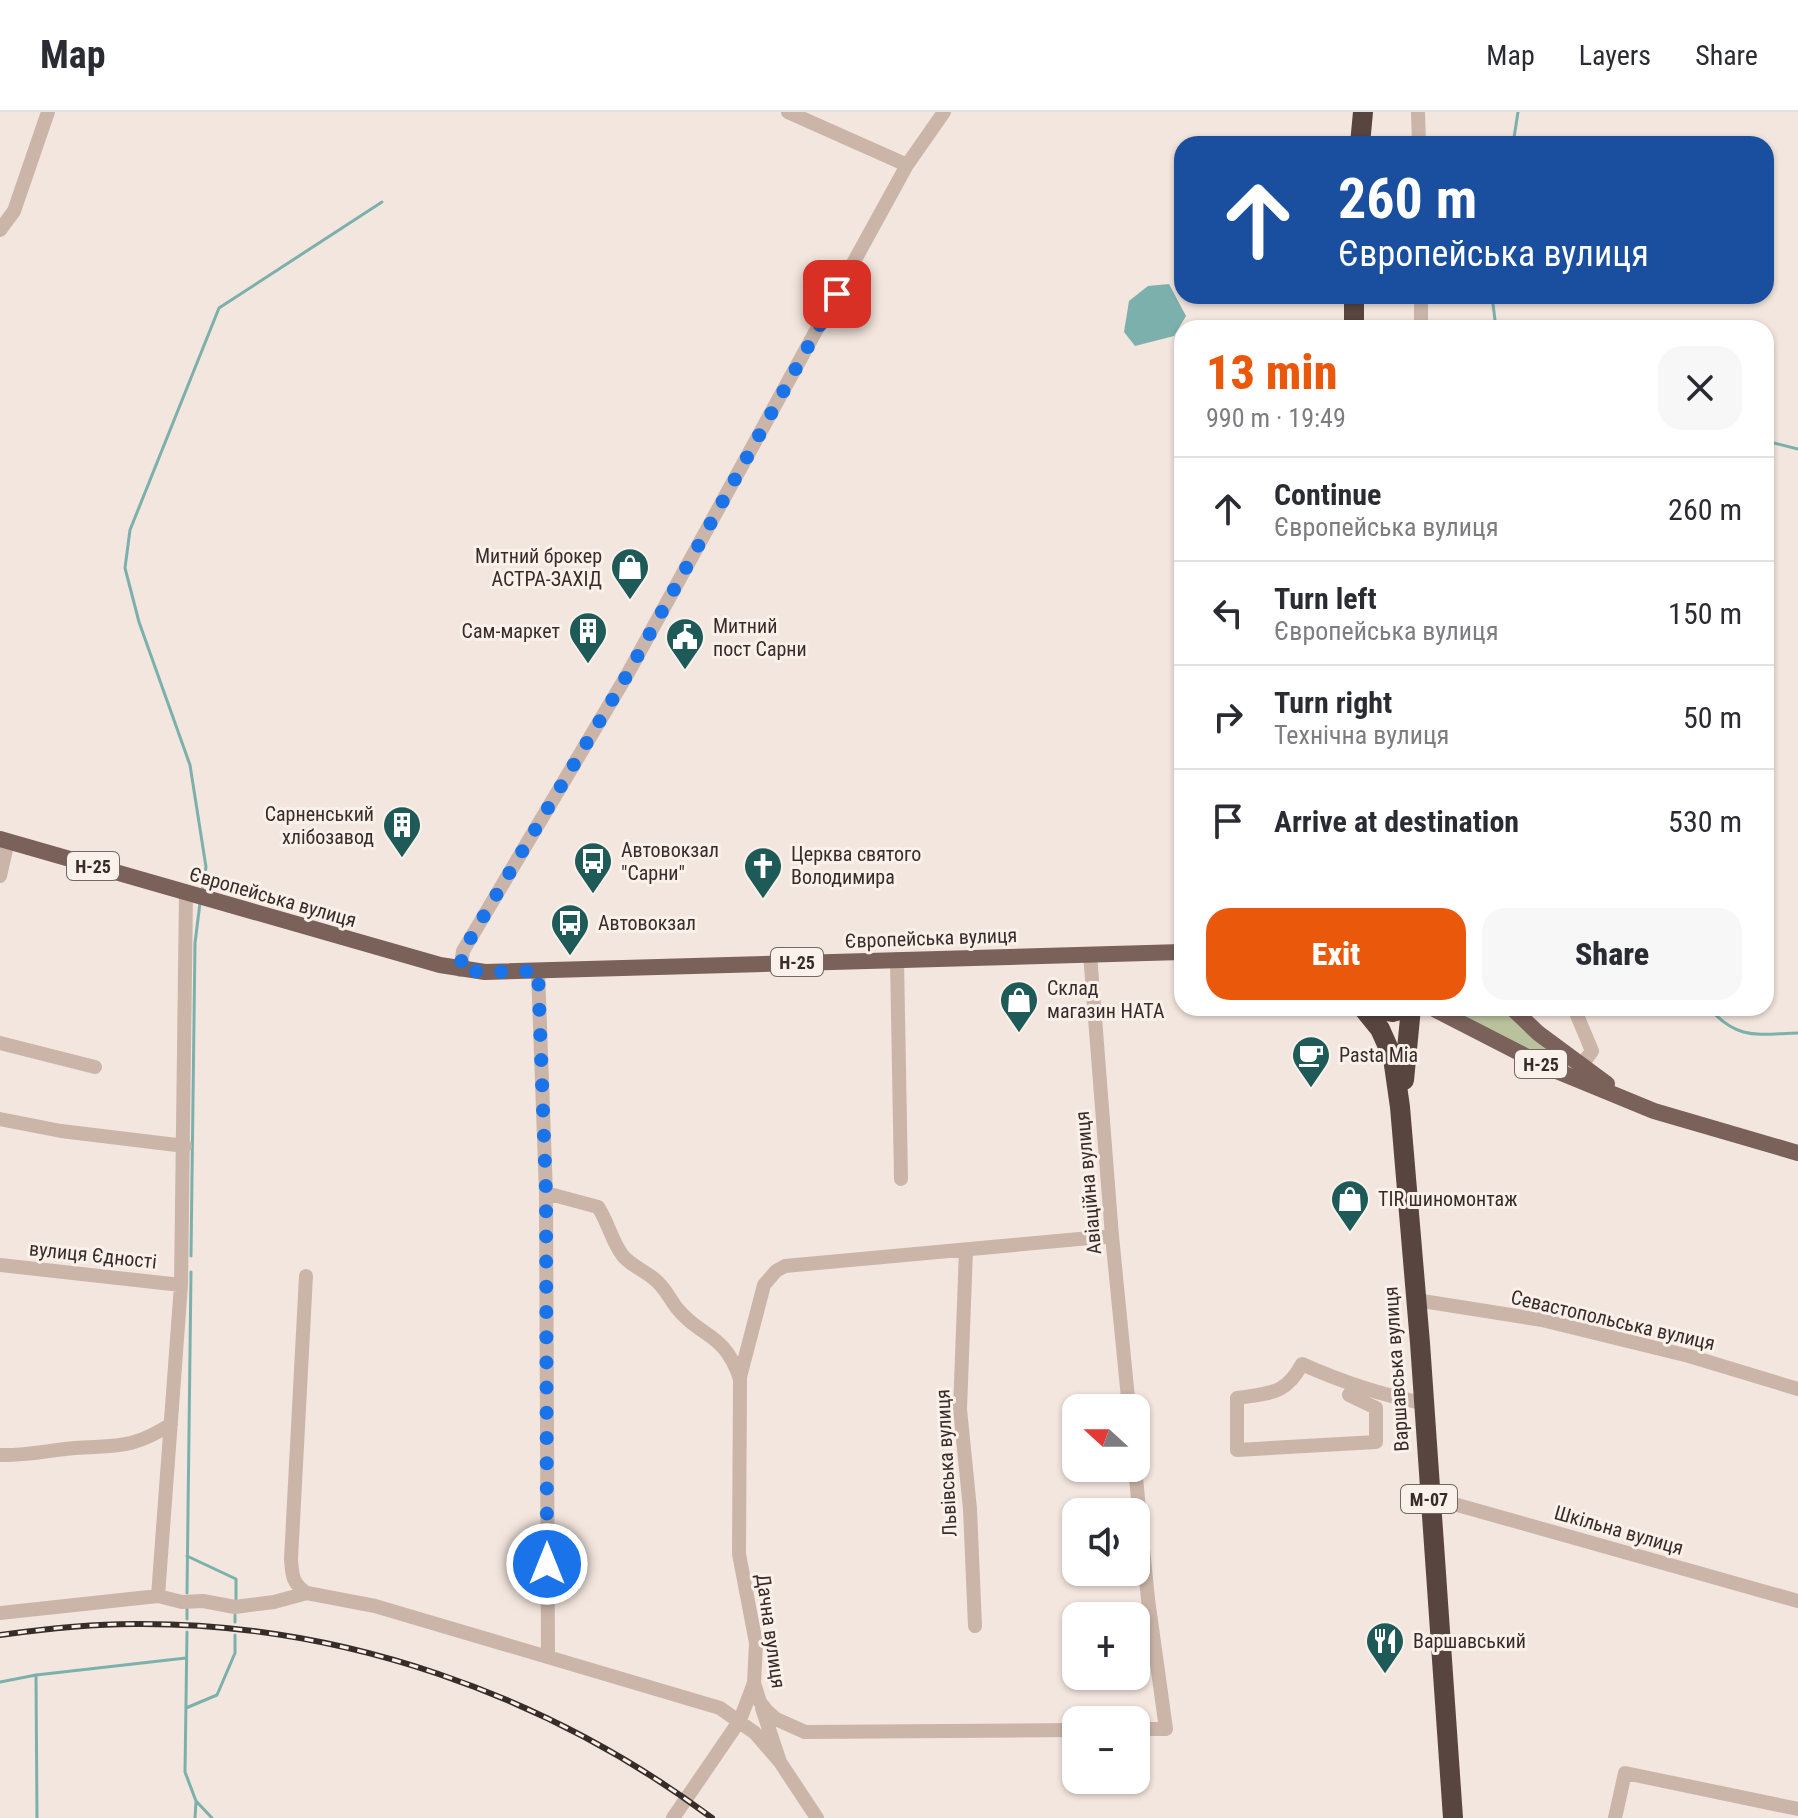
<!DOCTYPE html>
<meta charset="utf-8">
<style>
:root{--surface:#fff;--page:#f7f7f7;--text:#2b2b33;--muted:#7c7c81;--line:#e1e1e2;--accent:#ea580c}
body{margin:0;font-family:"Roboto Condensed",sans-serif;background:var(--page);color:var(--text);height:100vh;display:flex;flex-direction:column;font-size:30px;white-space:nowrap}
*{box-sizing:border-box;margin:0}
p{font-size:26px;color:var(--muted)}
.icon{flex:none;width:44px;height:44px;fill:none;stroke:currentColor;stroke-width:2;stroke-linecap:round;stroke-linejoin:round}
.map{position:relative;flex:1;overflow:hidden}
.drawer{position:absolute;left:1174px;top:208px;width:600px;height:696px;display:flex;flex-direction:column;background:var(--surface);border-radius:24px;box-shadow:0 2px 6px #0004}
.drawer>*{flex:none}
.guide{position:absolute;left:1174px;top:24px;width:600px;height:168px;border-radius:24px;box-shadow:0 2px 6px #0004;background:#1a4fa0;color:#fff;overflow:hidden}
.needle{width:52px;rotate:291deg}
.controls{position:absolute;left:1062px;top:1282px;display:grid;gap:16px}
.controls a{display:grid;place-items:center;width:88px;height:88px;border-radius:16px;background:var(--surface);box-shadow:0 2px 6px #0004;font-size:40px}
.pin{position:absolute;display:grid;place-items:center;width:68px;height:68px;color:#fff;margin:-34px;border-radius:16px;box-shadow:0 4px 12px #0006}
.me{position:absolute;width:88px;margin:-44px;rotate:0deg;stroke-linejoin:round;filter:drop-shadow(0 0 6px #0008)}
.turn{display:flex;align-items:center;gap:28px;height:168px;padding:0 32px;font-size:36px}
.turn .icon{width:104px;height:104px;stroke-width:2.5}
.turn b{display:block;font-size:56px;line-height:68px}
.round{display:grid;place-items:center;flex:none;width:84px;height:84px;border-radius:24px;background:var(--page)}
.headline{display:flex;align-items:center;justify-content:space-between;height:136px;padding:0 32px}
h1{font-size:48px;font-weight:800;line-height:60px;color:var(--accent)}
.button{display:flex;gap:16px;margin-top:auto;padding:16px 32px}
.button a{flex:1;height:92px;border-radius:24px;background:var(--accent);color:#fff;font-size:32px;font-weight:800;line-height:92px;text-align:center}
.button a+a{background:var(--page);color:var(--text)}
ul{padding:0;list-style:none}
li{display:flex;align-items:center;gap:24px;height:104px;padding:0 32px;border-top:2px solid var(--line)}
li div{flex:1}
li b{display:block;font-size:30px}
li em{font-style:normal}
header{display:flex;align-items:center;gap:48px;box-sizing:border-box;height:112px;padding:0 40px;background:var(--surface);border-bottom:2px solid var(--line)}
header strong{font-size:38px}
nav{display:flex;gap:44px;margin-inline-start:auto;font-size:28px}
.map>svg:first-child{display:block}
</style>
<header>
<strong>Map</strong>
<nav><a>Map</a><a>Layers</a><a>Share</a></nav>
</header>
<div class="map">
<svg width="1798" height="1706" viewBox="0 0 1798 1706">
<rect width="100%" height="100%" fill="#f3e6de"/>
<!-- green -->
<path fill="#bac29d" d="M1432 896H1512L1624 983Z"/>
<!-- water -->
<path fill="#7cb0ac" d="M1169 172 1186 204 1174 224 1135 234 1124 220 1129 189 1148 174Z"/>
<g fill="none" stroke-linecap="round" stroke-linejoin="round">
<!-- stream -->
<path stroke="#7cb0ac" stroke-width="3" d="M1513 32 1518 0
M1492 184 1496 216
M1766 329 1798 337
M202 780 206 755 190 653 139 510 125 456 130 418 219 196 382 90
M1709 896C1738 929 1758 922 1798 921
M191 1144 195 831 200 791
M187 1444 236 1467V1487
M187 1481 191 1160
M187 1507V1497
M235 1510V1503
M187 1520 185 1660 196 1689 212 1706
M36 1563 37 1706
M0 1570 36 1563 186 1546
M186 1596 217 1583 235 1541V1523
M195 1706 196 1690"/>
<!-- minor -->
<path stroke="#cbb5a9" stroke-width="14" d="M788 0 907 53
M1418 0 1419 32
M0 118 14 99 48 0
M1421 216V184
M0 764 8 729
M1090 842 1112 1124 1129 1296
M897 847 901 1067
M460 858 463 839 627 563 907 53 944 0
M538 859 546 1081 548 1545
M1574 896 1592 939 1581 954
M0 931 95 955
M0 1007 61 1019 185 1034
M546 1081 598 1095C608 1110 612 1130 623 1144 632 1154 643 1158 653 1166 664 1174 668 1184 676 1195 700 1226 725 1220 740 1267L739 1442 756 1531 754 1571 760 1590 767 1599 776 1607 805 1620 1076 1618
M966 1138 960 1297 970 1397 975 1514
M0 1153 181 1173
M306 1164 291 1447C292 1462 292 1472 307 1481L375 1494 720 1596 755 1621 780 1650
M1416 1188 1542 1208 1689 1244 1798 1277
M740 1265 764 1173 776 1159 785 1154 1112 1124
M1355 1274 1349 1283 1376 1296V1330L1237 1338V1286C1269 1281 1286 1283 1302 1252 1342 1270 1381 1283 1423 1291
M0 1343C27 1344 49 1338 75 1336 117 1333 133 1337 171 1312
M1135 1356 1148 1487 1166 1617H1136
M1429 1385 1798 1489
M158 1484 181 1173 186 781
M0 1501 158 1484 182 1490 203 1489 235 1495 274 1490 307 1481
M762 1596 780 1650 817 1706
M673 1706 740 1608 754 1571
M1615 1706 1625 1661 1798 1697"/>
<!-- major -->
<path stroke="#7a615a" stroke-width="16" d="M0 727 440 853 485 860 1182 840
M1432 896 1547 955 1654 999 1798 1041
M1512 896 1538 921 1607 972"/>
<!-- highway -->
<path stroke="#594540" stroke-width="20" d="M1360 32 1363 0
M1354 216V184
M1363 896 1380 917 1393 946 1400 995 1420 1231 1453 1706
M1368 896 1392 900 1407 896
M1404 968 1411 896"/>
<defs>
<path id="rail" d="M0 1523C44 1517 89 1512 133 1512 340 1510 546 1582 712 1706"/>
</defs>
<!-- rail casing -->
<use href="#rail" stroke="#382c29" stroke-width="6"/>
<!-- rail -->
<use href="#rail" stroke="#faf1ea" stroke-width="3" stroke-dasharray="9" stroke-linecap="butt"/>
</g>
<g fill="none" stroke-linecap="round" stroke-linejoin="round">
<!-- route -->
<path stroke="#1a73e8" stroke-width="14" stroke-dasharray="0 25.2" d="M547 1452 546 1081 538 859 485 860 460 858 463 839 627 563 837 182"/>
</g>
<!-- icons -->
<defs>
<symbol id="shop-pin" viewBox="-11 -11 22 30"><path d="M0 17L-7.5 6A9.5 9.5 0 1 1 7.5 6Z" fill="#1e5a57" stroke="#faf1ea"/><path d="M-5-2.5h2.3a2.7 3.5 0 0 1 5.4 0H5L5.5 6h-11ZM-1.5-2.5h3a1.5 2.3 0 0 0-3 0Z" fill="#fff"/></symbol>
<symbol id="building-pin" viewBox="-11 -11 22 30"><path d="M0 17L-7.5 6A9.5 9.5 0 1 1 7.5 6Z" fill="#1e5a57" stroke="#faf1ea"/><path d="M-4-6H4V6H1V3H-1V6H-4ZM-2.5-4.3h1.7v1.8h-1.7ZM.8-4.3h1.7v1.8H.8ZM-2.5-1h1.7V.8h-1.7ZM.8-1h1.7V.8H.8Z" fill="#fff"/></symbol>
<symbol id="civic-pin" viewBox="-11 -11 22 30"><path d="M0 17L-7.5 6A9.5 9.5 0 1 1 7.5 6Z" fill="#1e5a57" stroke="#faf1ea"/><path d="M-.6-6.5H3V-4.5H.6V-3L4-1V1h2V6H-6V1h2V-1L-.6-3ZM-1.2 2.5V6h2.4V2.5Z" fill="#fff"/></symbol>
<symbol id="bus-pin" viewBox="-11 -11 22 30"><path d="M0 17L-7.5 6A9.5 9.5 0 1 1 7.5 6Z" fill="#1e5a57" stroke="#faf1ea"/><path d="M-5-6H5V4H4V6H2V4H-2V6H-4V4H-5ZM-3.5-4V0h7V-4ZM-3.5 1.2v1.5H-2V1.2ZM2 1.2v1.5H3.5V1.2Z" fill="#fff"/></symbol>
<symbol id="church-pin" viewBox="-11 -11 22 30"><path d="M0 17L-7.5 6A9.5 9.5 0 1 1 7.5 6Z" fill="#1e5a57" stroke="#faf1ea"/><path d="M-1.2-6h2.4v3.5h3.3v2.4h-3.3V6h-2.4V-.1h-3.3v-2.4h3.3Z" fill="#fff"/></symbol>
<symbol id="cafe-pin" viewBox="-11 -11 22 30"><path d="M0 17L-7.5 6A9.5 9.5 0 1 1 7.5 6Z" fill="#1e5a57" stroke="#faf1ea"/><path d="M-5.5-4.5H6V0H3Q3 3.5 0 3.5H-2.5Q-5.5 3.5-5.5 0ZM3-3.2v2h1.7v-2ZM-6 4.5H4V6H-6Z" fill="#fff"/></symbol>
<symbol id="restaurant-pin" viewBox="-11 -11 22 30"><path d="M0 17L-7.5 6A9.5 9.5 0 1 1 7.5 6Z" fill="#1e5a57" stroke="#faf1ea"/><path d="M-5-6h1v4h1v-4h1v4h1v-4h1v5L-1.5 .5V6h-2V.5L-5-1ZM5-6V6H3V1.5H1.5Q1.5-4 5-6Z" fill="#fff"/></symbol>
</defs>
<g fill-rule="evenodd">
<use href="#shop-pin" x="608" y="433" width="44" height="60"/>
<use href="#building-pin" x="566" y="497" width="44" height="60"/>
<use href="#civic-pin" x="663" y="503" width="44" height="60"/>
<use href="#building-pin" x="380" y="691" width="44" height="60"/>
<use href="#bus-pin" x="571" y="727" width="44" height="60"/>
<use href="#church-pin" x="741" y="732" width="44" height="60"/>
<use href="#bus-pin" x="548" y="789" width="44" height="60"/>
<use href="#shop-pin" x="997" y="866" width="44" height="60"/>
<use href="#cafe-pin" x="1289" y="921" width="44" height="60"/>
<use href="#shop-pin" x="1328" y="1065" width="44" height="60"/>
<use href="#restaurant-pin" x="1363" y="1507" width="44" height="60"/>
</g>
<g text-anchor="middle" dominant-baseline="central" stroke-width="6" stroke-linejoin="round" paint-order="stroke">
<!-- shield labels -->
<g fill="#faf1ea" stroke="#726763" stroke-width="2">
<rect x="67" y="740" width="52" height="28" rx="6"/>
<rect x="771" y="836" width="52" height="28" rx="6"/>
<rect x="1515" y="938" width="52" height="28" rx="6"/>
<rect x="1401" y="1373" width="56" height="28" rx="6"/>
</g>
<g font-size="18" font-weight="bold" fill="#382c29">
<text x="93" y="754">Н-25</text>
<text x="797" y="850">Н-25</text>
<text x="1541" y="952">Н-25</text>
<text x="1429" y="1387">М-07</text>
</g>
<!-- poi labels -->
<g font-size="20" fill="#382c29" stroke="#faf1ea" text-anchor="start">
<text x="602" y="444" text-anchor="end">Митний брокер<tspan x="602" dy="23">АСТРА-ЗАХІД</tspan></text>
<text x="713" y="514">Митний<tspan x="713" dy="23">пост Сарни</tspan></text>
<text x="560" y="519" text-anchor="end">Сам-маркет</text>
<text x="374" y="702" text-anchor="end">Сарненський<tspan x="374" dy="23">хлібозавод</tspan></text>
<text x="621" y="738">Автовокзал<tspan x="621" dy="23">"Сарни"</tspan></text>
<text x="791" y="742">Церква святого<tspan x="791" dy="23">Володимира</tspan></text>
<text x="598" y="811">Автовокзал</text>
<text x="1047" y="876">Склад<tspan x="1047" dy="23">магазин НАТА</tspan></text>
<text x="1339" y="943">Pasta Mia</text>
<text x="1378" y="1087">TIR шиномонтаж</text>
<text x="1413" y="1529">Варшавський</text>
</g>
<!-- street labels -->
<g font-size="20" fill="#382c29" stroke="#faf1ea">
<text transform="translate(273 785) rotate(16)">Європейська вулиця</text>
<text transform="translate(931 826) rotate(-2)">Європейська вулиця</text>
<text transform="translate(1088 1071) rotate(-95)">Авіаційна вулиця</text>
<text transform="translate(93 1143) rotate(6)">вулиця Єдності</text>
<text transform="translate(1613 1208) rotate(13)">Севастопольська вулиця</text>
<text transform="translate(1396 1257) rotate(-94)">Варшавська вулиця</text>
<text transform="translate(946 1351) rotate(-93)">Львівська вулиця</text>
<text transform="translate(1619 1418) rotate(16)">Шкільна вулиця</text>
<text transform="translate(771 1519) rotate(82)">Дачна вулиця</text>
</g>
</g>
</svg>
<div class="controls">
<a><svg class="needle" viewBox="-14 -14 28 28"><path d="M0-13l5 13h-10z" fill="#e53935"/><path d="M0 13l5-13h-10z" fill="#7c7c81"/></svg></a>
<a><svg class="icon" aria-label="sound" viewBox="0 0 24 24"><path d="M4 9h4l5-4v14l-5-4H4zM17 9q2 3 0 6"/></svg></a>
<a>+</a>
<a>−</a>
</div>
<div class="pin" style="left:837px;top:182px;background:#d93025"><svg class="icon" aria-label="arrive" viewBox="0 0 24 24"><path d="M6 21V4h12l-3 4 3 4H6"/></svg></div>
<svg class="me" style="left:547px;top:1452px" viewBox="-20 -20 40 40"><circle r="17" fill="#1a73e8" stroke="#fff" stroke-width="3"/><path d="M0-11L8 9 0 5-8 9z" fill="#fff"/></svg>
<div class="guide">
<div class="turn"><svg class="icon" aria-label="ahead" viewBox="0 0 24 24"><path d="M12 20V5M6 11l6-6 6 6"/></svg><div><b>260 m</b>Європейська вулиця</div></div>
</div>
<section class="drawer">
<div class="headline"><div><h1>13 min</h1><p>990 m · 19:49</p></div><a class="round"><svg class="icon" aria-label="close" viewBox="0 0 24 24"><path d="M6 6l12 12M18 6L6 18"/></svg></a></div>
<ul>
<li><svg class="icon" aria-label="ahead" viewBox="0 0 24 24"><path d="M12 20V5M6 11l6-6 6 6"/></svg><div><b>Continue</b><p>Європейська вулиця</p></div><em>260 m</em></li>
<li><svg class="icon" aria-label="left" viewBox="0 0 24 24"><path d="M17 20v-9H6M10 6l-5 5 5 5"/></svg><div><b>Turn left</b><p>Європейська вулиця</p></div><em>150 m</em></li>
<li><svg class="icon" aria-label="right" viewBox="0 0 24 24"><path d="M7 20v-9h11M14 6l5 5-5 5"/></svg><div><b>Turn right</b><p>Технічна вулиця</p></div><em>50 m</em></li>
<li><svg class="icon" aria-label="arrive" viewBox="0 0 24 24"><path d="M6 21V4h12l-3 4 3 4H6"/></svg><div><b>Arrive at destination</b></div><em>530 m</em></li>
</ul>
<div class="button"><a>Exit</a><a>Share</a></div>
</section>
</div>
